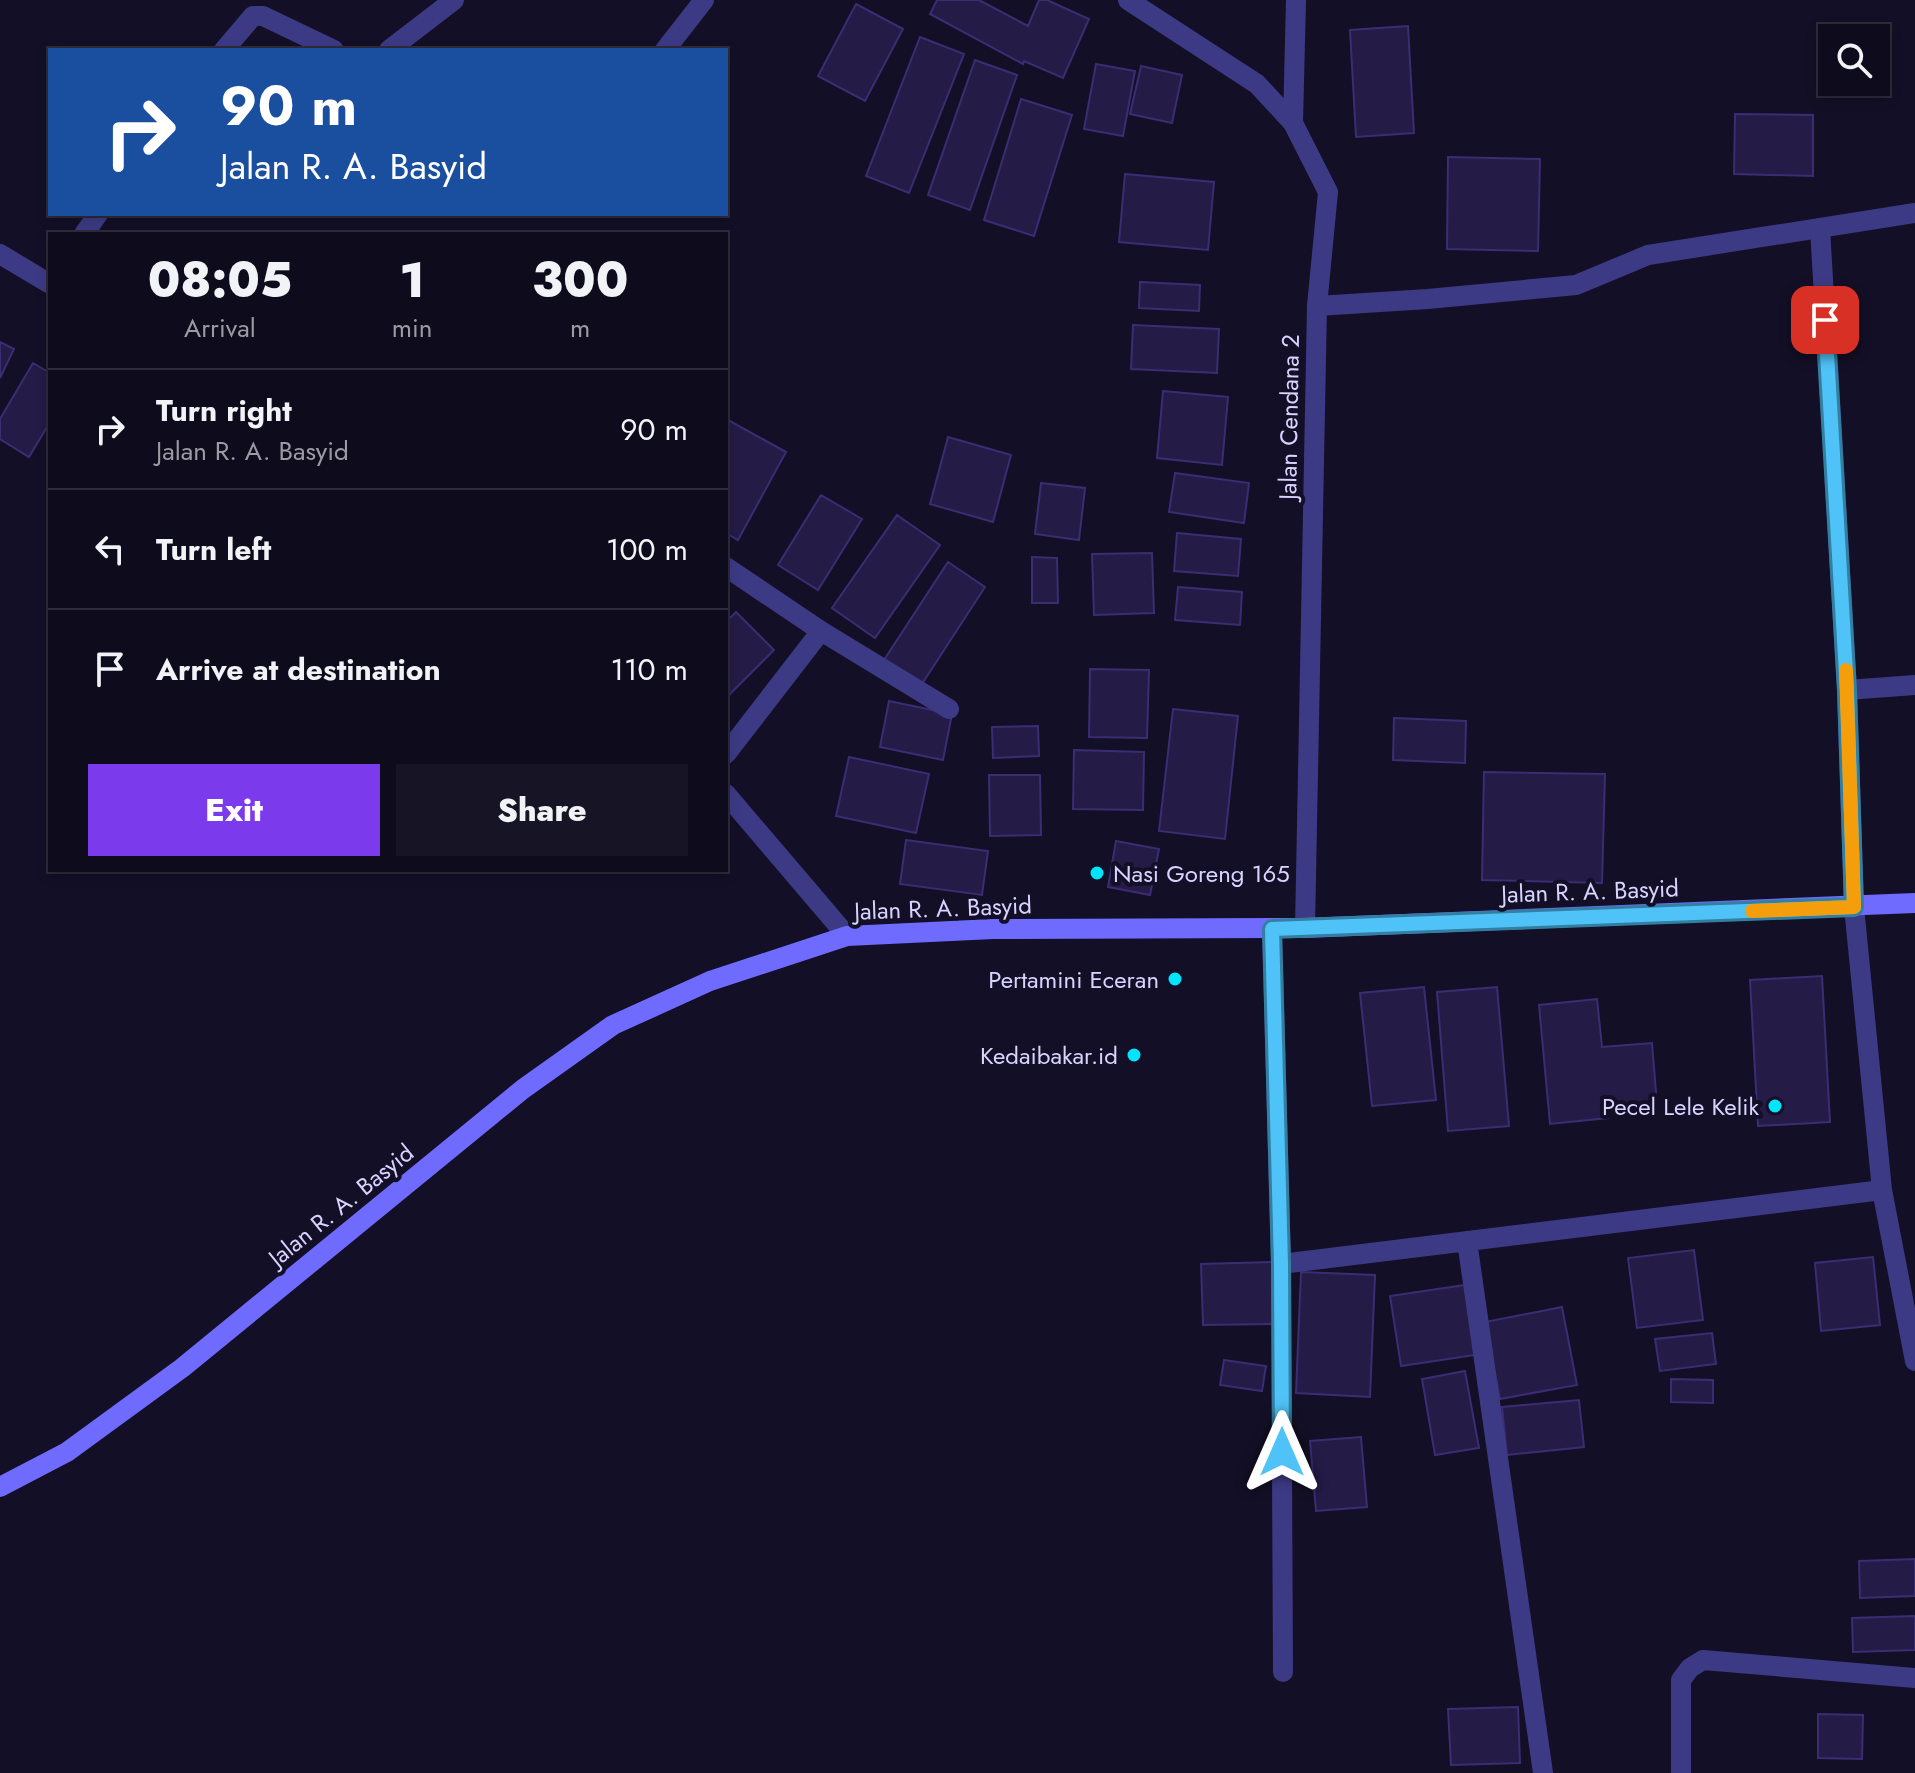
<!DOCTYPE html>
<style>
:root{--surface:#0e0b1c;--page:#171425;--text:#f1f3f6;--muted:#9b9ba3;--line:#2e2b3b;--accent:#7c3aed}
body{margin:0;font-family:Jost,sans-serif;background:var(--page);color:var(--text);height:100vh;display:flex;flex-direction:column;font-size:30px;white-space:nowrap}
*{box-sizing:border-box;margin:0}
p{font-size:26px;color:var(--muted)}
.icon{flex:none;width:44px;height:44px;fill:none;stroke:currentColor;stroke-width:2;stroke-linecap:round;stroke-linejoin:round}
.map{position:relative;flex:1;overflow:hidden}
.drawer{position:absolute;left:48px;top:232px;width:680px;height:640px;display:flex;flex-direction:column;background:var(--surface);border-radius:0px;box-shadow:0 4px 12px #0003,0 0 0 2px var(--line)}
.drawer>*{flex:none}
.hud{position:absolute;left:48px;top:48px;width:680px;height:168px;border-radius:0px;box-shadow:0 4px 12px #0003,0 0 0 2px var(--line);background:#1a4fa0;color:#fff;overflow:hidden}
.buttons{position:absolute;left:1818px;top:24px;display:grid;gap:16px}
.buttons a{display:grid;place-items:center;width:72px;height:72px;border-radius:0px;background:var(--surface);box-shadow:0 4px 12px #0003,0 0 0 2px var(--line);font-size:40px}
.pin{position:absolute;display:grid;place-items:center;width:68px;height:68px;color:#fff;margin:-34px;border-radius:16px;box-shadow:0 4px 12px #0006}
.me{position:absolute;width:88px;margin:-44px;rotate:0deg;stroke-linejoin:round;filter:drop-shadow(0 0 6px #0008)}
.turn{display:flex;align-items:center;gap:28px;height:168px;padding:0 40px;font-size:36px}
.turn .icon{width:104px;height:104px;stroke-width:2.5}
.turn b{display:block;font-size:56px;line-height:68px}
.eta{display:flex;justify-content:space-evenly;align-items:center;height:136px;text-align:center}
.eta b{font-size:48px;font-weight:800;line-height:56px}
.button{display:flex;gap:16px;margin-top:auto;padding:16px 40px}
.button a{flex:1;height:92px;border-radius:0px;background:var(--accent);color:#fff;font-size:32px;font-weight:800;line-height:92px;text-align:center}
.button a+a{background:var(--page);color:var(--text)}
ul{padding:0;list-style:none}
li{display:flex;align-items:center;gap:24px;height:120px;padding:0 40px;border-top:2px solid var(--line)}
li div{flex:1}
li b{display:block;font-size:30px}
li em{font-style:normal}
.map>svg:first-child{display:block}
</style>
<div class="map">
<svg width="1915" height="1773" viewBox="0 0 1915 1773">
<rect width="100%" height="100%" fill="#130f26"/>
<!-- building -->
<path fill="#241b47" stroke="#3b2d73" stroke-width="2" d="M937 0H979L1028 26 1039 0H1047L1089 19 1063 78 1024 61 1023 64 930 14Z
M856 4 903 29 865 101 818 76Z
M1408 26 1414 133 1356 137 1350 30Z
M920 37 964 54 909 193 866 176Z
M975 60 1017 75 970 210 928 195Z
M1096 64 1135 71 1123 136 1084 129Z
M1141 66 1182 75 1172 123 1130 114Z
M1021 99 1072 115 1034 236 984 220Z
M1735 114 1813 115V176L1734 174Z
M1448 157 1540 159 1538 251 1447 249Z
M1125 174 1214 182 1208 250 1119 242Z
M1140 282 1200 285 1199 311 1139 308Z
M1133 325 1219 329 1217 373 1131 369Z
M0 342 14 349 0 378Z
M33 363 50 373V422L29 457 0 439V419Z
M1163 391 1228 397 1222 465 1157 458Z
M728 420 786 452 738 540 726 533V425Z
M948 437 1011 455 993 522 930 504Z
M1175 473 1249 483 1244 523 1169 512Z
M1041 483 1085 488 1079 540 1035 534Z
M821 495 862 519 818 590 778 565Z
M897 515 940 545 875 638 832 608Z
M1177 533 1241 539 1238 576 1174 571Z
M1152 553 1154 613 1094 615 1092 554Z
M1032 557 1057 558 1058 603H1032Z
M948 562 985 587 922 684 884 660Z
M1178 587 1242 592 1240 625 1175 620Z
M736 612 774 650 726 698V622Z
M1090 669 1149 670 1147 738 1089 737Z
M889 701 952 714 943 760 880 747Z
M1173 709 1238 716 1225 839 1159 831Z
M1394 718 1466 721 1465 763 1393 760Z
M1038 726 1039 756 993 758 992 727Z
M1074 750 1144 752 1143 810 1073 809Z
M849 757 929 774 916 833 836 816Z
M1484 772 1605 774 1602 883 1482 880Z
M989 775H1040L1041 835 990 836Z
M906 840 988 851 982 895 900 884Z
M1116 841 1159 849 1150 895 1108 887Z
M1822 976 1830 1122 1758 1126 1750 980Z
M1424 987 1436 1100 1372 1106 1360 993Z
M1497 987 1509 1126 1448 1131 1437 992Z
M1597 999 1602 1047 1652 1043 1657 1104 1607 1107 1608 1118 1550 1124 1539 1005Z
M1694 1250 1703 1320 1637 1328 1628 1258Z
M1873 1257 1880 1325 1821 1331 1815 1263Z
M1274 1262 1275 1324 1203 1325 1201 1264Z
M1301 1272 1375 1275 1370 1397 1296 1393Z
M1465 1285 1475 1355 1401 1366 1390 1296Z
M1562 1307 1577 1385 1500 1399 1485 1322Z
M1712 1333 1716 1364 1660 1371 1655 1339Z
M1224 1360 1266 1366 1262 1391 1220 1385Z
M1465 1371 1479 1448 1435 1455 1422 1379Z
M1671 1379 1713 1380V1403L1671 1402Z
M1579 1400 1584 1447 1507 1455 1502 1407Z
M1361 1437 1367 1507 1316 1511 1310 1441Z
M1915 1559V1596L1860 1598 1859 1561Z
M1915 1616V1650L1853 1652 1852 1618Z
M1518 1707 1520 1763 1451 1765 1448 1709Z
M1818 1714 1863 1715 1862 1759 1818 1758Z"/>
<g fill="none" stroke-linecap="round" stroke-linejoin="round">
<!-- service -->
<path stroke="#3d3a85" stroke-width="20" d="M1317 306 1428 299 1576 285 1648 255 1915 213"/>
<!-- minor -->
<path stroke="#3d3a85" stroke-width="20" d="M224 50 253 16H263L334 50
M389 50 454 0
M665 50 704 0
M1293 123 1296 0
M1820 228 1847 690 1915 685
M84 234 98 214
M0 254 50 284
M726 567 821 631 949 709
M1847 690 1854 907 1882 1190 1915 1361
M726 754 821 631
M726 794 847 936
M1272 929 1281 1264 1283 1672
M1467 1241 1543 1773
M1281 1264 1882 1190
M1681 1773V1680L1690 1668 1703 1660 1915 1678"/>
<!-- tertiary -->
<path stroke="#3d3a85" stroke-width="20" d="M1128 0 1257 84 1293 123 1328 192 1317 306 1305 928"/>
<!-- secondary -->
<path stroke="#6f6bff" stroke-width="20" d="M0 1487 67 1452 182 1368 523 1089 613 1025 710 981 847 936 993 929 1305 928 1915 903"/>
</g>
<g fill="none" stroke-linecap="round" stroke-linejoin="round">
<defs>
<path id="route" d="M1282 1452 1281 1264 1272 929 1854 907 1847 690 1825 320"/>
</defs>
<!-- route casing -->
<use href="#route" stroke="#337fa1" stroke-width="20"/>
<!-- route -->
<use href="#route" stroke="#4fc3f7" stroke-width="14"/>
<!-- slow -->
<path stroke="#f59e0b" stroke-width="14" d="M1752 911 1854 907 1846 670"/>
</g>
<!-- markers -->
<g fill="#00e5ff" stroke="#130f26" stroke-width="3">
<circle cx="1097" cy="873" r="8"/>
<circle cx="1175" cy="979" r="8"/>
<circle cx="1134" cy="1055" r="8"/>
<circle cx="1775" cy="1106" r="8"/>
</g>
<g text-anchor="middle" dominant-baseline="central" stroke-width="8" stroke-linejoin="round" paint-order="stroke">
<!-- street labels -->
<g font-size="24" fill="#d9d4ff" stroke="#130f26">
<text transform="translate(1289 417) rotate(-89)">Jalan Cendana 2</text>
<text transform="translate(1590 891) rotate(-2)">Jalan R. A. Basyid</text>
<text transform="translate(943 908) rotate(-2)">Jalan R. A. Basyid</text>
<text transform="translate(341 1205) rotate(-39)">Jalan R. A. Basyid</text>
</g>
<!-- poi labels -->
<g font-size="24" fill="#d9d4ff" stroke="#130f26" text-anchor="end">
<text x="1113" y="873" text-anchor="start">Nasi Goreng 165</text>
<text x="1159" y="979">Pertamini Eceran</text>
<text x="1118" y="1055">Kedaibakar.id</text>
<text x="1759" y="1106">Pecel Lele Kelik</text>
</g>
</g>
</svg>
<div class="buttons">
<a><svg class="icon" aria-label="search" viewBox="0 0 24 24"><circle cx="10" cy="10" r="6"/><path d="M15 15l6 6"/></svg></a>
</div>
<div class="pin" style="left:1825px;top:320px;background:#d93025"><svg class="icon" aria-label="arrive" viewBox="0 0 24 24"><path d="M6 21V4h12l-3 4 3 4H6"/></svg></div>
<svg class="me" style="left:1282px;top:1452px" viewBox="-20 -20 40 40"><path d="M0-17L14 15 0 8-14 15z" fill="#4fc3f7" stroke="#fff" stroke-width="4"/></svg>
<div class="hud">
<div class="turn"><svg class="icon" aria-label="right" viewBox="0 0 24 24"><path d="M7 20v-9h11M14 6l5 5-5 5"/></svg><div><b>90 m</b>Jalan R. A. Basyid</div></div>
</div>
<section class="drawer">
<div class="eta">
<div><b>08:05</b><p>Arrival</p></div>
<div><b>1</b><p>min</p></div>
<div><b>300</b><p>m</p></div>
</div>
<ul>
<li><svg class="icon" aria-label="right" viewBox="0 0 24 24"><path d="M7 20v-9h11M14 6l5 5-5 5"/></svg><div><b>Turn right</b><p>Jalan R. A. Basyid</p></div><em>90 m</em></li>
<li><svg class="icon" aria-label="left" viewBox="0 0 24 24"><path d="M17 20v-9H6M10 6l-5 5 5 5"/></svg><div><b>Turn left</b></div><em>100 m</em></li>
<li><svg class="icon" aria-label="arrive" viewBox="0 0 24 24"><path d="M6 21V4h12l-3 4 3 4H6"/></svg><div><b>Arrive at destination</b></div><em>110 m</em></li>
</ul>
<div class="button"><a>Exit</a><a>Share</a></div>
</section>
</div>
